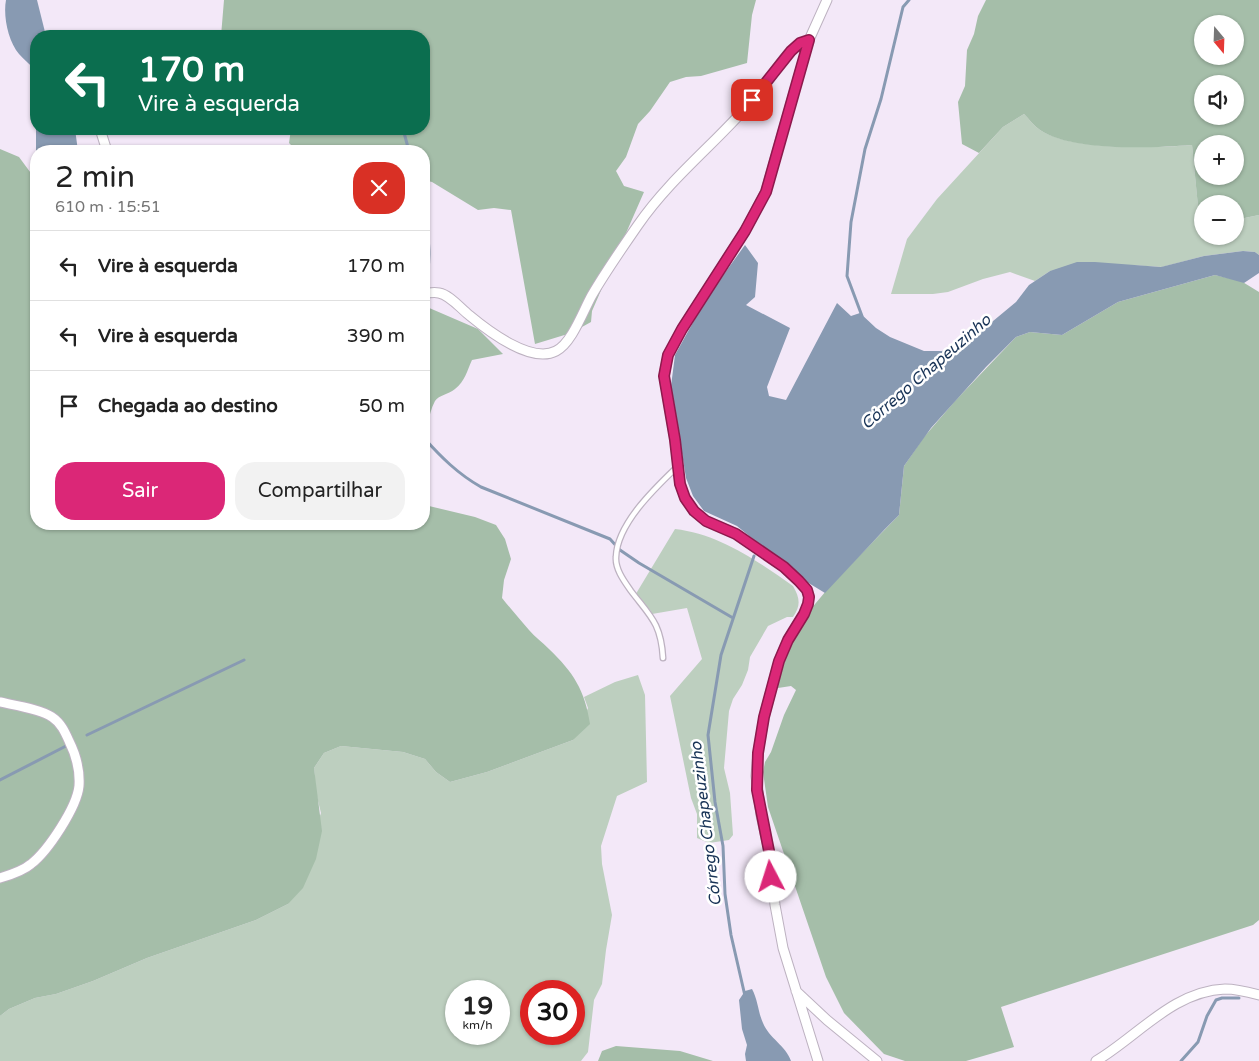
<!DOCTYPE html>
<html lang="pt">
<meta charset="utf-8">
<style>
:root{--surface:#fff;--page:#f2f2f2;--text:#222;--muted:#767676;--line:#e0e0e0;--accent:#db2777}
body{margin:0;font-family:"Varela Round",sans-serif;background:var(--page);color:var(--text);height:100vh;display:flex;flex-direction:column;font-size:19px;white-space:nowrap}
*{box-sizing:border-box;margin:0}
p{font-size:16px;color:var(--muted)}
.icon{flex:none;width:28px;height:28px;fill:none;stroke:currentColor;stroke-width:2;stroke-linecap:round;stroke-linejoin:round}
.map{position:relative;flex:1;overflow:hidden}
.panel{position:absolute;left:30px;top:145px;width:400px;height:385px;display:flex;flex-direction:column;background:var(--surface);border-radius:20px;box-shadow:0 1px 4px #0004}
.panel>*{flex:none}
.top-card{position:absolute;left:30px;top:30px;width:400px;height:105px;border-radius:20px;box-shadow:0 1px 4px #0004;background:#0b6e4f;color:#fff;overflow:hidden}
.needle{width:32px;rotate:161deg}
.controls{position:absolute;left:1194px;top:15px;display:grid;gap:10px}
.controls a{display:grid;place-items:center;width:50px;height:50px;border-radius:50%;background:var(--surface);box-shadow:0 1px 4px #0004;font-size:25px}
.speed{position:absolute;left:445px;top:980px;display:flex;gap:10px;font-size:25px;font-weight:700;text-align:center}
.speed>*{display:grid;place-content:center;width:65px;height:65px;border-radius:50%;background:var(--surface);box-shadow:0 1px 4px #0004;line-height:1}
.speed small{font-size:12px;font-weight:400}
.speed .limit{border:8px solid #d22;background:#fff;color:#111}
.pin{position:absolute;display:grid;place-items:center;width:42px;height:42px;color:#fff;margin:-21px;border-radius:10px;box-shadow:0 2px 8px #0006}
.me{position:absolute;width:55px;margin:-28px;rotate:355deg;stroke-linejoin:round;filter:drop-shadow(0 0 4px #0008)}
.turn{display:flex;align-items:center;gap:18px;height:105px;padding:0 25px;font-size:22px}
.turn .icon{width:65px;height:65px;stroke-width:2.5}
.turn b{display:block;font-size:35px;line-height:42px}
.round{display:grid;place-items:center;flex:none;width:52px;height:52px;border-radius:20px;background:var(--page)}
.head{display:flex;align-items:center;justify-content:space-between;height:85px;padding:0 25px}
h1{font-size:30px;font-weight:600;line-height:38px}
.cta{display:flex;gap:10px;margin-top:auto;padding:10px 25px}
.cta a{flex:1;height:58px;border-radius:20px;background:var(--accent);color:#fff;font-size:20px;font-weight:600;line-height:58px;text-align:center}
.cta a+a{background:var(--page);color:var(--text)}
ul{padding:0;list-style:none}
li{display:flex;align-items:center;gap:15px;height:70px;padding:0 25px;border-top:1px solid var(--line)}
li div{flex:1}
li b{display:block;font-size:19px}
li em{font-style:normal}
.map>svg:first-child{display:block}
</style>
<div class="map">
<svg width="1259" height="1061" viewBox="0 0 1259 1061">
<rect width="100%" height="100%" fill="#f3e8f8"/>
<!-- green -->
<path fill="#bdcfbf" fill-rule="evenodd" d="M1024 114C1029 119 1034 126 1040 130 1073 151 1153 148 1192 145L1200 226H1202V236H1235V220L1259 215V255L1255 252 1243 251 1204 256 1162 267 1129 265 1050 271 1035 281 1010 272 983 279 948 292 933 294H891L907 239 937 199 1003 127Z
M675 529C719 534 758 561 793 586 800 598 801 606 793 617H787L768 626 750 657 748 670 742 685 733 699 729 711 724 768 730 793 733 835 729 840 709 843 697 838V814L691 798 670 696 702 659 687 608 652 614 650 610 634 597Z
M638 675 645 695 647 782 617 796 601 846 602 864 612 915 606 950 602 984 594 1000 588 1052 581 1061H0V1016L9 1009 35 998 56 994 93 981 147 958 256 920 288 904 321 813 316 793 314 768 324 753 341 746 403 752 425 759 436 772 450 782 487 772 573 740 588 708 584 697 615 682ZM456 991H499V1034H456ZM531 991H574V1034H531Z"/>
<!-- forest -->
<path fill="#a5bea9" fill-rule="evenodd" d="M224 0H756L752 15 747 63 701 76 686 77 670 82 650 111 638 124 626 157 616 171 624 186 644 192 592 311 591 322 571 333 535 344 511 210 494 208 478 210 432 182 424 180V151H297L289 143 291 129H424V36H221Z
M986 0H1259V215L1235 220V204H1202V226L1200 227 1192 145C1152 148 1073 152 1040 130 1034 126 1029 119 1024 114L1003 127 979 153 962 144 958 102 965 86 967 50 974 34 978 16ZM1202 24H1235V56H1202ZM1202 84H1235V116H1202ZM1202 144H1235V176H1202Z
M0 149 19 157 36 180V524H424V497L429 506 475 517 496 525 505 539 511 559 504 580 502 598C511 609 520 620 529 630 535 637 542 642 549 649 573 672 585 690 590 724L573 740 487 772 450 782 436 772 425 759 403 752 341 746 324 753 314 768 322 831 316 859 303 888 288 904 256 920 147 958 93 981 56 994 35 998 9 1009 0 1016Z
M1215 275 1241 281 1259 292V920L1253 925 1001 1007 1014 1047 966 1061H905L884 1054 844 1013 826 977 768 807 763 772 765 762 771 752 784 715 796 690 791 686 778 688 774 686 794 629 831 585 899 515 904 466 924 437 955 401 1016 337 1030 332 1062 335 1118 302Z
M424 307H427L478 329 503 354 472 360C467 371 465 381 455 389 449 394 439 395 435 401 427 415 427 438 424 454Z
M616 1046 680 1051 713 1061H598L602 1051Z"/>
<!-- water -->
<path fill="#889ab2" d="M6 0H37L46 36H36V71C31 65 24 60 19 54 8 41 3 16 6 0Z
M36 118V129H75L78 151H36V156Z
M745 245 758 263 755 297 746 305 790 328 767 387 769 396 786 400 837 303 851 316 860 313 876 328 890 337 924 351H942L957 345 975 336 1016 302 1029 285 1050 271 1077 262H1095L1161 267 1204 256 1243 251 1255 252 1259 255V273L1244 283 1215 275 1118 302 1062 335 1030 332 1016 337 986 367 931 428 904 466 899 515 885 529 825 593 802 579 737 526 704 511 693 496 686 478 671 386 675 355 706 299Z
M752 989C758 1000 758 1012 763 1023 769 1038 786 1046 791 1061H746L745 1054 747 1045 742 1029 739 1000 745 991Z"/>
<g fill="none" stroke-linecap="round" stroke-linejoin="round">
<!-- stream -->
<path stroke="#889ab2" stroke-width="3" d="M33 65 36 74
M403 129 409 151
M424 212C429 237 432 262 424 288
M862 316 847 276 851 222 865 149 881 99 903 7 909 0
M424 438C441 457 458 474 481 487L610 539 620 550 639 563 733 618
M87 735 244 660
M0 780 66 746
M745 996 731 935 725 894 723 846 715 802 708 735 721 655 754 556
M1181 1061 1198 1042 1207 1016 1216 1000 1222 998H1239"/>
<defs>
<path id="lane" d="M663 658C661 623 650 616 631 591 624 581 615 569 616 557 617 524 655 488 677 467"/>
<path id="street" d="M100 129 107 151
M424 294C428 293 434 292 439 293 450 295 460 308 469 315 487 330 531 364 556 351 572 343 583 311 592 295 606 271 622 248 638 225 673 174 724 137 763 88 776 71 787 47 809 40
M0 702C13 705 41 709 52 717 61 723 65 732 69 741 76 755 80 771 79 786 77 807 48 851 31 864 23 871 10 875 0 878
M796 991 827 1020 877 1061
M818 1061 783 948 775 905 770 856 761 815 756 776 758 753 764 717 779 661 788 640 804 614 808 604 809 597 807 590 799 581 784 567 736 534 706 521 694 511 685 498 680 484 675 440 664 376 668 355 682 329 745 231 766 191 809 40 827 0
M1096 1061C1137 1037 1173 991 1225 989 1236 989 1248 992 1259 995"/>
</defs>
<!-- lane casing -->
<use href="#lane" stroke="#bdb2c1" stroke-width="7"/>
<!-- street casing -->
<use href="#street" stroke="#bdb2c1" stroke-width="11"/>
<!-- lane -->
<use href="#lane" stroke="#fff" stroke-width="4.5"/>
<!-- street -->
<use href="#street" stroke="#fff" stroke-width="9"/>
</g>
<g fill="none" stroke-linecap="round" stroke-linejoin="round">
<defs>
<path id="route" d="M752 100 791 51 800 43 809 40 766 192 745 231 682 329 668 355 664 376 675 440 680 484 685 498 694 511 706 521 736 534 784 567 799 581 807 590 809 597 808 604 804 614 788 640 779 661 764 717 758 753 757 790 770 856 771 877"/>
</defs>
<!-- route casing -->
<use href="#route" stroke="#8e194d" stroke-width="12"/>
<!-- route -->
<use href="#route" stroke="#db2777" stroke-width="9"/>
</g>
<g text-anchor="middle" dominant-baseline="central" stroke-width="5" stroke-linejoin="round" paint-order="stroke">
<!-- water labels -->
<g font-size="16" font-style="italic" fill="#183356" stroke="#fff">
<text transform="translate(926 372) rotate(-41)">Córrego Chapeuzinho</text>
<text transform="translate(706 824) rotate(-97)">Córrego Chapeuzinho</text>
</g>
</g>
</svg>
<div class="controls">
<a><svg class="needle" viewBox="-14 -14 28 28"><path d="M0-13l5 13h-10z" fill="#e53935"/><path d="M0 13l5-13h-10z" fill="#767676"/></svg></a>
<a><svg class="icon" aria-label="sound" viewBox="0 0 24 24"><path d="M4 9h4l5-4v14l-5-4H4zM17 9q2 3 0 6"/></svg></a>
<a>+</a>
<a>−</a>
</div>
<div class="speed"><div>19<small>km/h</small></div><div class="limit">30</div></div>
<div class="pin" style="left:752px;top:100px;background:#d93025"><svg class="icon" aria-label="arrive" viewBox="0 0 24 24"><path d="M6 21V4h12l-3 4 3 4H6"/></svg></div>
<svg class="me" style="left:771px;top:877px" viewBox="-20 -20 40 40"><circle r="19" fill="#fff"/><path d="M0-13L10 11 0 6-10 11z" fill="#db2777"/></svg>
<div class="top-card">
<div class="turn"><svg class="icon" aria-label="left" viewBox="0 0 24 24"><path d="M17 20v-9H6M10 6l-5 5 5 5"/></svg><div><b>170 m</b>Vire à esquerda</div></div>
</div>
<section class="panel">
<div class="head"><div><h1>2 min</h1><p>610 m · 15:51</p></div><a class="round" style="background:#d93025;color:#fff"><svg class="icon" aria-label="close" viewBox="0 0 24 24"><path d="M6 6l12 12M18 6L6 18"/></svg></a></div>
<ul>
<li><svg class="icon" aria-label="left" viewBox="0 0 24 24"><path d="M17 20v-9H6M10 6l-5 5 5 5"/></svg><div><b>Vire à esquerda</b></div><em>170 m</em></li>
<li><svg class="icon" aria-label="left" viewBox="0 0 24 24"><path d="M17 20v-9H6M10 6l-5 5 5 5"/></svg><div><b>Vire à esquerda</b></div><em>390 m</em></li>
<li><svg class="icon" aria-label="arrive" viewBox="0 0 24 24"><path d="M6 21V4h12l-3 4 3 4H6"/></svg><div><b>Chegada ao destino</b></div><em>50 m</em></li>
</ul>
<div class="cta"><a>Sair</a><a>Compartilhar</a></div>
</section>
</div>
